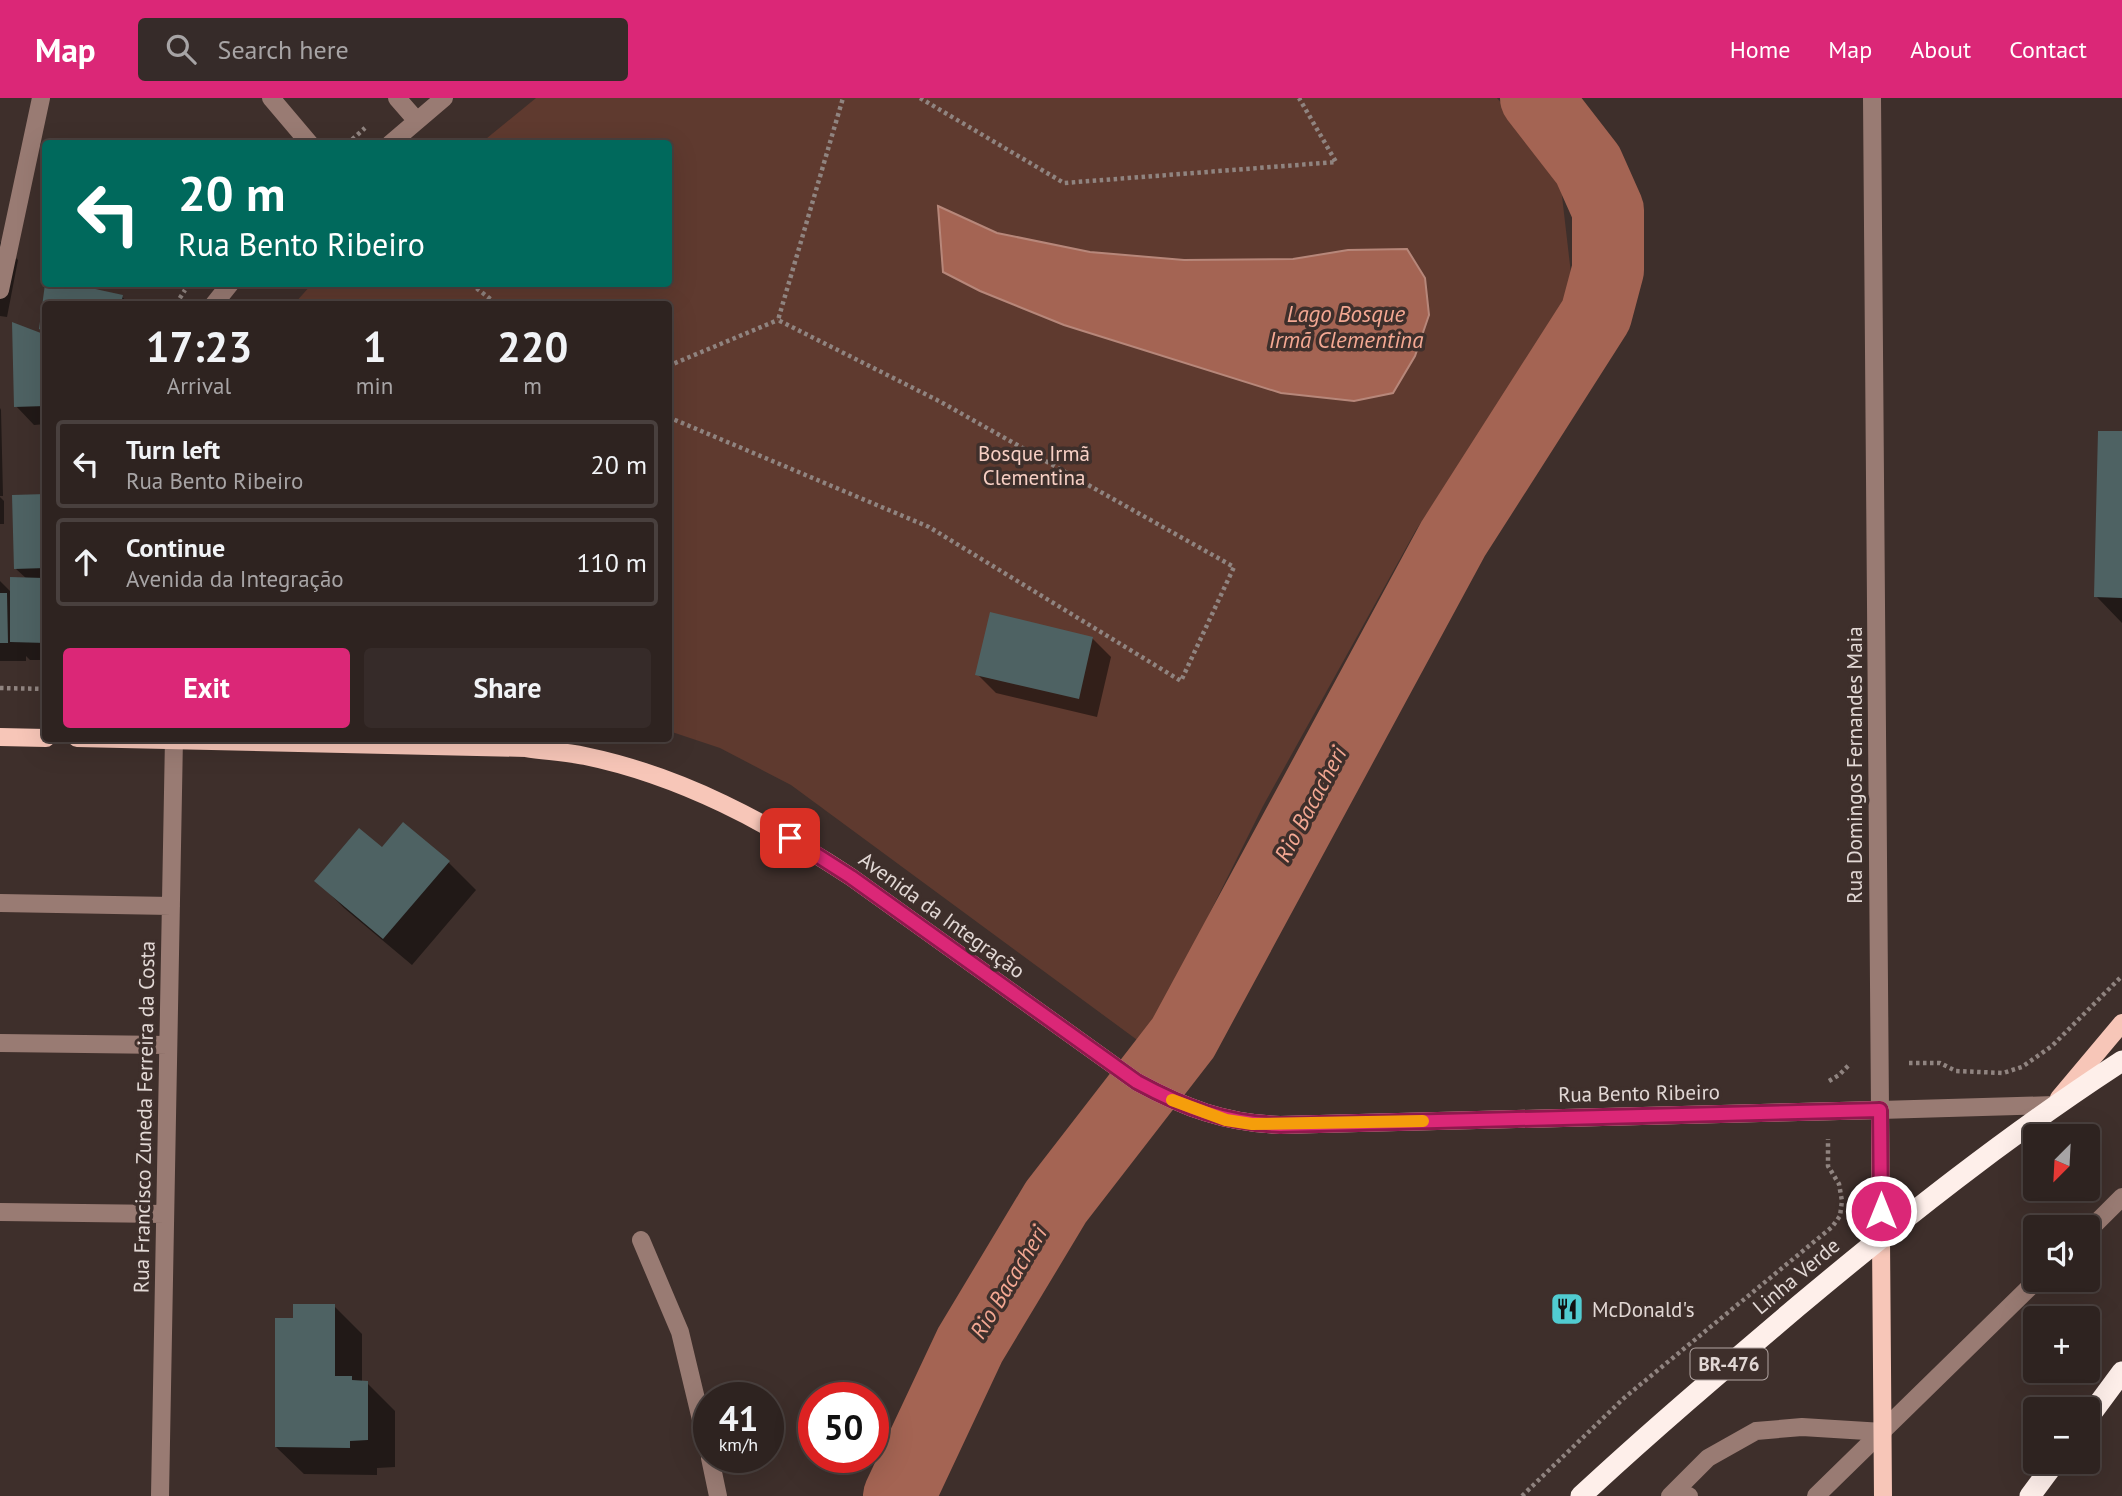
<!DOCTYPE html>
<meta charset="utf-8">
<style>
:root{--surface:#2e2320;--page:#362b29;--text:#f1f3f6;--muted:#a7a4a5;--line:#49403e;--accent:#db2777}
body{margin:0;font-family:"PT Sans",sans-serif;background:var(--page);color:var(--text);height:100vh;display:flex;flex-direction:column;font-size:26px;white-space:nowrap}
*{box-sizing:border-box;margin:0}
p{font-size:23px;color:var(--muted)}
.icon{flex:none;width:38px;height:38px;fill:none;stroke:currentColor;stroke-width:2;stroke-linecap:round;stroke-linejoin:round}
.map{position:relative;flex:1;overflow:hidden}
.side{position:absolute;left:42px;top:203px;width:630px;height:441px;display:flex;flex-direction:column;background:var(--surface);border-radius:7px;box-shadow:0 7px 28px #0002,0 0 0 2px var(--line)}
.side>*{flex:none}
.top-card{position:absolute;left:42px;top:42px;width:630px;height:147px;border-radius:7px;box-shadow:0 7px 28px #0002,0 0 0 2px var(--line);background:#00695c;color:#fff;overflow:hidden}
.needle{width:46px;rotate:204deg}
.controls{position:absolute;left:2023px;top:1026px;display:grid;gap:14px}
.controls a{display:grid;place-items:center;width:77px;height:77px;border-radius:7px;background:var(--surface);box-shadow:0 7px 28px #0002,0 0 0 2px var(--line);font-size:35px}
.speed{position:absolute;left:693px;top:1284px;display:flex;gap:14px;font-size:35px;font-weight:700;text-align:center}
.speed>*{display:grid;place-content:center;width:91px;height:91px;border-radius:50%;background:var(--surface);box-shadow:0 7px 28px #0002,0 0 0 2px var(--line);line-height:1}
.speed small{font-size:18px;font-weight:400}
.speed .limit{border:10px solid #d22;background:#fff;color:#111}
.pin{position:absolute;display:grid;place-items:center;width:60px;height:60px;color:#fff;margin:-30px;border-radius:14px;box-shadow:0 4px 10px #0006}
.me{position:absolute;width:77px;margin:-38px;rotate:0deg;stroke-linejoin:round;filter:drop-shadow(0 0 5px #0008)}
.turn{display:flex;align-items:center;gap:24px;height:147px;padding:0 21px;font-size:32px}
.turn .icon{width:91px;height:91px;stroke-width:2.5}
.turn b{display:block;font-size:49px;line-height:60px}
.eta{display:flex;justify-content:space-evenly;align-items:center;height:119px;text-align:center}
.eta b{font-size:42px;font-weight:700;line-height:49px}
.action{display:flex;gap:14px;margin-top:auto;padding:14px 21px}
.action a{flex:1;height:80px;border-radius:7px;background:var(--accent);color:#fff;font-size:28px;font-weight:700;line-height:80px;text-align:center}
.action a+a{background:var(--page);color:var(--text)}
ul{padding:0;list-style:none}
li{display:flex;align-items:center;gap:21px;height:88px;margin:0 14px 10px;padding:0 7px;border:4px solid var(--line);border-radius:7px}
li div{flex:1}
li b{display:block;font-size:26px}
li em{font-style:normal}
header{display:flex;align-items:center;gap:42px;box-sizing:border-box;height:98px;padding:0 35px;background:var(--accent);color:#fff}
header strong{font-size:33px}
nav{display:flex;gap:38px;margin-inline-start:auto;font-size:24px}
.search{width:490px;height:63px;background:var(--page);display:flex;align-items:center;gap:18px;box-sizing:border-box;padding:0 24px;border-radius:7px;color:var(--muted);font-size:26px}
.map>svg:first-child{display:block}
</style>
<header>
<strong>Map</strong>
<div class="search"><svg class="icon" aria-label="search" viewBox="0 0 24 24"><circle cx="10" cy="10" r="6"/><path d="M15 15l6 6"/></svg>Search here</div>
<nav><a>Home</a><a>Map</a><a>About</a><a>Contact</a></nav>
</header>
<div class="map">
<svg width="2122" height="1398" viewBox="0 0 2122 1398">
<rect width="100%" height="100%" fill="#3e2f2b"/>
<!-- green -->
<path fill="#5f3a2f" d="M536 0H1497L1559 72 1573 193 1416 432 1263 708 1144 947 791 687 720 650 669 633 668 206H294L312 186H668V46L481 45Z"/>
<!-- water -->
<path fill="#a46453" stroke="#b7877a" stroke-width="2" d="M938 108 997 135 1090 154 1184 162 1293 161 1348 152 1407 151 1425 180 1429 217 1415 258 1393 295 1354 303 1281 295 1064 227 980 193 943 174Z"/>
<!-- shadow -->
<path fill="#0007" d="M0 144 18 162 7 219 0 218Z
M47 186H64L122 199 130 206H46V235L41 230Z
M46 239V326L34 327 16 308Z
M0 310 1 312 3 398H0Z
M2122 335V525L2096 498Z
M46 397V562H30L26 558V563H0V483L11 494 27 481 16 471Z
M0 399 4 403V426H0Z
M1092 540 1111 559 1097 619 996 595 977 576Z
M382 752 448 764 476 792 412 867 344 810 317 783Z
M334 1208 362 1236V1285H367L395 1313V1369L377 1370V1377L304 1376 276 1349 295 1222Z"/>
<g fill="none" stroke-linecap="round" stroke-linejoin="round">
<!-- river -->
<path stroke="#a46453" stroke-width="72" d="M899 1398 970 1247 1056 1104 1183 940 1453 441 1596 217 1608 172V112L1588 67 1536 0"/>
</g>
<!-- building -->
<path fill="#4e6263" d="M45 186H72L123 197 121 206H46V234L39 231Z
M12 224 46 237V308L14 309Z
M2098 333H2122V500L2094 499Z
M46 396V470L14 471 12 397Z
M10 479 44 480 46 545 10 544Z
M0 495H7L8 545H0Z
M990 514 1093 539 1079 601 975 577Z
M403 724 450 763 383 841 314 783 359 730 382 749Z
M293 1206H335V1278H352V1282L368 1283V1342L350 1343V1350L275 1349V1220H293Z"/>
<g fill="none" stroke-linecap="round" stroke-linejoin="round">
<!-- path -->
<path stroke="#908480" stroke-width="4.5" stroke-dasharray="3.5 3.5" stroke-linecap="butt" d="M920 0 1064 85 1336 64 1299 0
M347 46 365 30
M471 186 497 206
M176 206 185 192
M668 268 778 222
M668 319 929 429 1181 583 1234 469 939 303 778 222 843 0
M0 590 46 591
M1909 965H1940L1956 973 2003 975 2022 969 2052 948 2122 878
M1829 983 1839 977 1849 967
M1522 1398 1624 1300 1832 1129 1840 1118 1842 1103 1839 1086 1828 1068V1041"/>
<!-- minor -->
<path stroke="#997b73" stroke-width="18" d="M271 0 310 46
M397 0 417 23
M1872 0 1880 1012 2054 1007
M390 46 444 0
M0 192 41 0
M214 206 230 186
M0 805 171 808
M0 945 168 947
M0 1114 165 1116
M2088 1133 2122 1099
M641 1142 680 1234 709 1355
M710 1360 718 1398
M160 1398 174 640
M1670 1398 1708 1360 1756 1333 1802 1329 1883 1334
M1688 1398H1689
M1816 1398 2038 1181"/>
<!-- major -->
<path stroke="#f7c6b8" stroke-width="18" d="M0 639 46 640
M77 640 526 650C545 653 565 654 585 658 682 678 768 725 851 779L1137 984C1185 1010 1225 1025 1280 1027L1880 1012 1883 1398
M2059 1000 2122 925"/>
<!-- highway -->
<path stroke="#feefea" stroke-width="21" d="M2088 1320 2122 1274
M1581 1398C1651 1333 1724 1271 1797 1209 1901 1122 2008 1037 2122 963
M2030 1398 2056 1363"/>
</g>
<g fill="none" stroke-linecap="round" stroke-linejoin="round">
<defs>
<path id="route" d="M790 740 851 779 1137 984C1185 1010 1225 1025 1280 1027L1880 1012 1881 1113"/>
</defs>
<!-- route casing -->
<use href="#route" stroke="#8e194d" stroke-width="18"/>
<!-- route -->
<use href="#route" stroke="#db2777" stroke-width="12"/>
<!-- slow -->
<path stroke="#f59e0b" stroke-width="12" d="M1172 1002 1226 1022 1252 1026 1423 1023"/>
</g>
<!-- icons -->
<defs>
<symbol id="restaurant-square" viewBox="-11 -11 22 22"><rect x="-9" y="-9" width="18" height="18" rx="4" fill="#51ccd1" stroke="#3e2f2b"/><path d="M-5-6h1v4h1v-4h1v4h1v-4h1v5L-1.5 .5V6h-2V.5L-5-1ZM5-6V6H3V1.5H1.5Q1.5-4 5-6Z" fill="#111"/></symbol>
</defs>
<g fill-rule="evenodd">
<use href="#restaurant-square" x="1548" y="1192" width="38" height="38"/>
</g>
<g text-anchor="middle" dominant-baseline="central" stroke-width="7" stroke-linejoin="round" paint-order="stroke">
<!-- shield labels -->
<rect fill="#3e2f2b" stroke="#b1a5a2" stroke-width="2" x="1690.5" y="1250.5" width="77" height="31" rx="5"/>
<g font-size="19" font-weight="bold" fill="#e2d8d5">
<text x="1729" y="1266">BR-476</text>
</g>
<!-- park labels -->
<g font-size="21" fill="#f7cfc4" stroke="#3e2f2b">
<text x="1034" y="355">Bosque Irmã<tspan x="1034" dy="24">Clementina</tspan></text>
</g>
<!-- street labels -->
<g font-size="21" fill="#e2d8d5" stroke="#3e2f2b">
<text transform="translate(1854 667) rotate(-90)">Rua Domingos Fernandes Maia</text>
<text transform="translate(942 817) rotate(36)">Avenida da Integração</text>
<text transform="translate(1639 995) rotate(-1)">Rua Bento Ribeiro</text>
<text transform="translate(144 1019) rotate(-89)">Rua Francisco Zuneda Ferreira da Costa</text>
<text transform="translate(1796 1178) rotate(-40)">Linha Verde</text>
</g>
<!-- poi labels -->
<g font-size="21" fill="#e2d8d5" stroke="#3e2f2b" text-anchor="start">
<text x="1592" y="1211">McDonald's</text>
</g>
<!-- water labels -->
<g font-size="23" font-style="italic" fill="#f4a893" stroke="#3e2f2b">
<text x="1346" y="215">Lago Bosque<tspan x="1346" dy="26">Irmã Clementina</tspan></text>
<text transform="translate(1310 706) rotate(-62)">Rio Bacacheri</text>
<text transform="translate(1008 1184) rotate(-59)">Rio Bacacheri</text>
</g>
</g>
</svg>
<div class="controls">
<a><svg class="needle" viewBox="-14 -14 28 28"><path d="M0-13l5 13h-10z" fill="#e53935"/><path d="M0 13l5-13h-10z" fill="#a7a4a5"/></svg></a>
<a><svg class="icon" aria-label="sound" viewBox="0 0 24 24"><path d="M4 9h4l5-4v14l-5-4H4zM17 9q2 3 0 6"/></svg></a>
<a>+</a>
<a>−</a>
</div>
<div class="speed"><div>41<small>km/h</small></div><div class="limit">50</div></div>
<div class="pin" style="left:790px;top:740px;background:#d93025"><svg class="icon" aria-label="arrive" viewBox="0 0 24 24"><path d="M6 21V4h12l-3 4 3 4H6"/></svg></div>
<svg class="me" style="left:1881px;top:1113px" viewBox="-20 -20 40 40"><circle r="17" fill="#db2777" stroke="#fff" stroke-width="3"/><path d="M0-11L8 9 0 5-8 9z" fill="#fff"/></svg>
<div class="top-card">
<div class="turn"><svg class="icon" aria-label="left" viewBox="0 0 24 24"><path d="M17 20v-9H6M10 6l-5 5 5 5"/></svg><div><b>20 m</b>Rua Bento Ribeiro</div></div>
</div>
<section class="side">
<div class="eta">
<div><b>17:23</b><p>Arrival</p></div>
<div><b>1</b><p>min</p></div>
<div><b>220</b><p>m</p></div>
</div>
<ul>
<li><svg class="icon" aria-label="left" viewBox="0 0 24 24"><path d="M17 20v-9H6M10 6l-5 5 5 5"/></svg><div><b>Turn left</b><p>Rua Bento Ribeiro</p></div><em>20 m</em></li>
<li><svg class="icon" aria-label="ahead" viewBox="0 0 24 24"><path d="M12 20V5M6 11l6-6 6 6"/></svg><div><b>Continue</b><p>Avenida da Integração</p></div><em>110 m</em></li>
</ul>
<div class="action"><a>Exit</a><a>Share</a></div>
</section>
</div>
